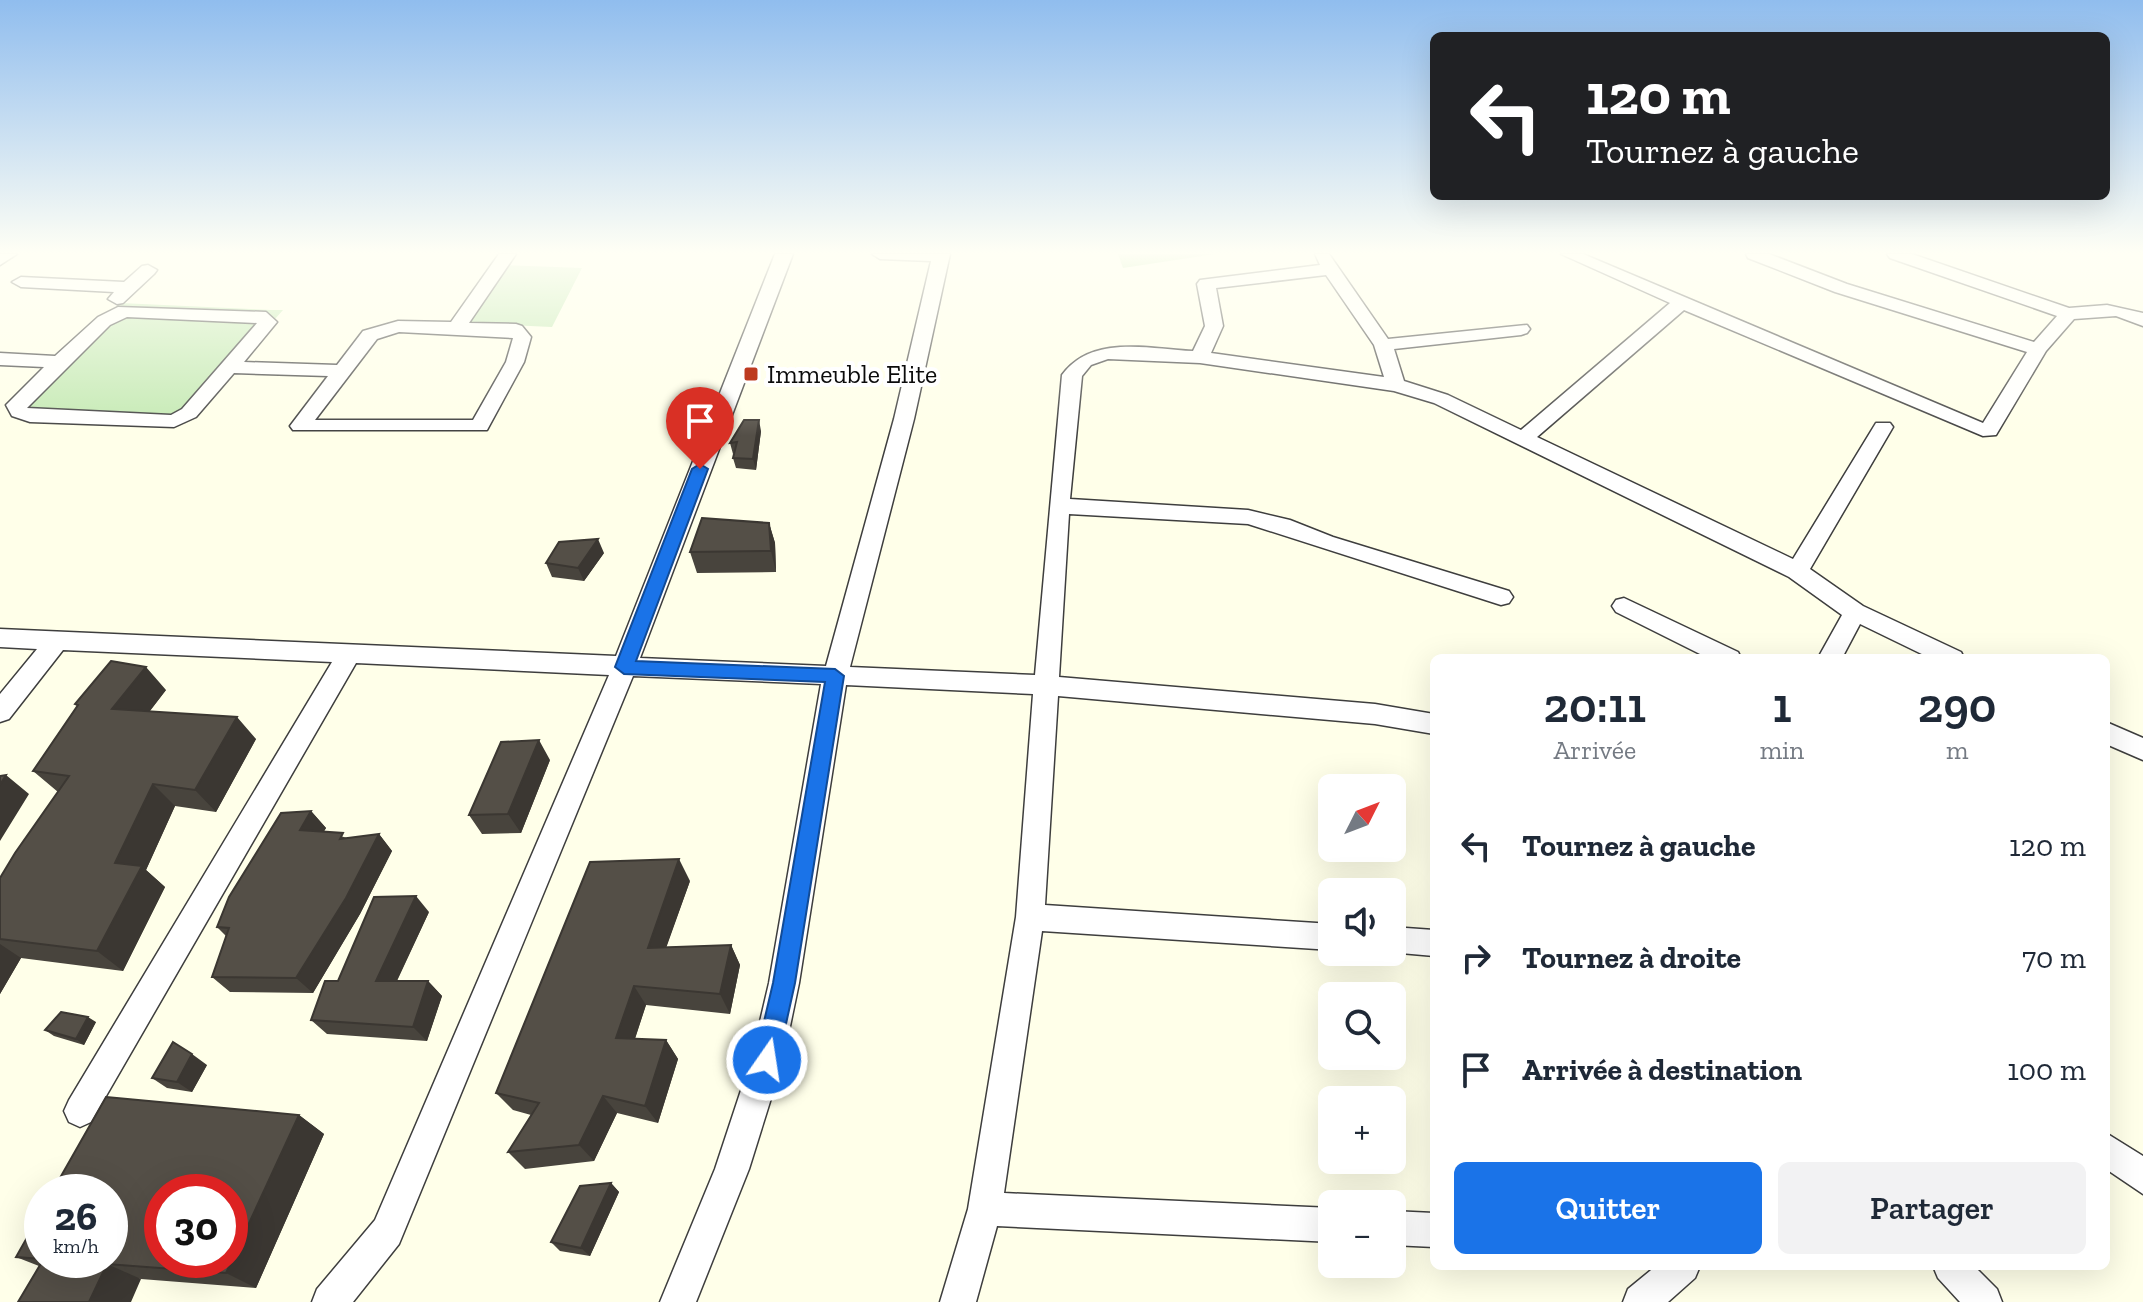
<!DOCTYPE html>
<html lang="fr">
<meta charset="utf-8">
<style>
:root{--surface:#fff;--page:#f2f2f3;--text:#1f2937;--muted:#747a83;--accent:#1a73e8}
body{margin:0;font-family:"Zilla Slab",serif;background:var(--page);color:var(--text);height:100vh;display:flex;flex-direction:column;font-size:30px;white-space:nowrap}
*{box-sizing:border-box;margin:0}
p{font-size:26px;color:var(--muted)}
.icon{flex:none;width:44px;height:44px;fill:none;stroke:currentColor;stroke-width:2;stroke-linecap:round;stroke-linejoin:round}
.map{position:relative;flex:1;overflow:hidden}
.sheet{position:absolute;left:1430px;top:654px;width:680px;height:616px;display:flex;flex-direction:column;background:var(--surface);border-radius:12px;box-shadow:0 8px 32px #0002}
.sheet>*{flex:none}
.top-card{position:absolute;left:1430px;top:32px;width:680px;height:168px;border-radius:12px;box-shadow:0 8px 32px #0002;background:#202124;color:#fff;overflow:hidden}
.needle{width:52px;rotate:48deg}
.fabs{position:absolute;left:1318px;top:774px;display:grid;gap:16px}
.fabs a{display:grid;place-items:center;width:88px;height:88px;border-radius:12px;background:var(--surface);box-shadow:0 8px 32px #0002;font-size:40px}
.speed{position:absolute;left:24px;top:1174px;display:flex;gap:16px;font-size:40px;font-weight:700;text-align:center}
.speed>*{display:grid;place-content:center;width:104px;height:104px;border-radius:50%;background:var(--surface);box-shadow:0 8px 32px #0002;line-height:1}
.speed small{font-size:20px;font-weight:400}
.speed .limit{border:12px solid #d22;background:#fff;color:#111}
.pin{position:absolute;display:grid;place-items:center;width:68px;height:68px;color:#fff;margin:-82px -34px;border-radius:50% 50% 50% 0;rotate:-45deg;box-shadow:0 0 8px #0007}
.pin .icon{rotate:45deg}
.me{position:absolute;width:88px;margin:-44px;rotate:13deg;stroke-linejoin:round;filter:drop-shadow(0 0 6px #0008)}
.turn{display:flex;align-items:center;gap:28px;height:168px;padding:0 24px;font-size:36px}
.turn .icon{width:104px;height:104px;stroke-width:2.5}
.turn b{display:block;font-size:56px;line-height:68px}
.eta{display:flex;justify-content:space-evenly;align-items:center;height:136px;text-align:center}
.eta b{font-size:48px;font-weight:600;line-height:56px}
.cta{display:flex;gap:16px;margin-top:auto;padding:16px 24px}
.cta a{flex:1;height:92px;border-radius:12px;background:var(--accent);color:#fff;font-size:32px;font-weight:600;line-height:92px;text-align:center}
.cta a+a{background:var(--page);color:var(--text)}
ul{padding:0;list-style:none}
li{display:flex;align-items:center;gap:24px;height:112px;padding:0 24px}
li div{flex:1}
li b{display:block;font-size:30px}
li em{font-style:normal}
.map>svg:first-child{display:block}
</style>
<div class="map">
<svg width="2143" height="1302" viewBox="0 0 2143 1302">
<rect width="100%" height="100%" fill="#ffffe9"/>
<!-- green -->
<path fill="#c3e9b2" d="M499 265 582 268 552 327 464 323Z
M120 303 271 310H283L188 417 7 410Z"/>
<!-- forest -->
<path fill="#a2db91" d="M1118 254H1215L1123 268Z"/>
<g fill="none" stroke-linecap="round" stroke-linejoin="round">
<defs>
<path id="street" d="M0 254H17L0 265Z
M499 254H516L469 323 516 324 522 326 531 337 524 362 487 430H293L290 426 328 376 234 373 196 417 174 427 30 422 12 416 6 405 44 367 0 365V353L55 356 98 317 118 307 266 312 277 322 244 362 337 365 363 331 398 321 451 322ZM127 317 257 323 182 409 171 415 27 408 110 325ZM399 332 513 338 506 362 473 420H315L377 339Z
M775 254H793L640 658 826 666 894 419 931 261 880 259 872 254H950L914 419 850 667 1035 675 1062 375C1092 334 1149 349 1193 351L1205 326 1197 284 1200 280 1320 265 1315 254H1329L1388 339 1527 325 1530 329 1527 333 1521 335 1394 349 1404 381 1448 395 1521 430 1670 303 1561 254H1583L1983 423 2027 352 1835 292 1748 258 1746 254H1769L1847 284 2034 342 2057 316 1890 258 1887 254H1912L2069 308 2107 305 2143 313V326L2116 316 2074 319 2046 351 1996 435 1983 436 1684 310 1537 437 1793 559 1876 423H1890L1893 427 1810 569 1863 606 1961 652 1964 658H1930L1860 624 1842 658H1818L1842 615 1789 577 1434 403 1394 391 1200 363 1108 359 1091 365 1082 376 1070 499 1248 510 1290 520 1333 537 1509 591 1513 597 1509 603 1501 605 1248 524 1069 514 1059 677 1375 704 1434 714V734L1375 724 1058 696 1045 905 1332 924V950L1042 931 1004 1193 1332 1208V1242L997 1226 976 1302H940L968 1209 1016 917 1033 694 846 685 799 983 783 1060 749 1169 696 1302H660L715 1169 751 1060 769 983 821 684 633 676 399 1244 353 1302H312L317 1289 375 1220 609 675 356 663 91 1122 80 1127 69 1122 64 1111 69 1100 332 662 63 650 9 719 0 722V694L37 649 0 647V629L616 656ZM1326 275 1374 345 1384 377 1211 353 1223 326 1216 288Z
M148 265 157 270 154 274 123 303 117 304 108 299 114 292 21 287 12 282 21 277 124 282 142 266Z
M1624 598 1738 652 1741 658H1708L1616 612 1612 606 1616 600Z
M2106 722 2143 738V760L2106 744Z
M1392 927 1434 930V956L1389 952H1392Z
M2106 1133 2143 1156V1194L2106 1169Z
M1392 1211 1434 1213V1247L1392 1245Z
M1656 1266H1700L1695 1278 1668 1302H1623L1628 1289Z
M1933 1266H1974L1997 1289 2002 1302H1960L1938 1278Z"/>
</defs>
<!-- street casing -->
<use href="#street" stroke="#3e3e3e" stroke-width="3"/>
<!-- street -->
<use href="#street" fill="#fff" fill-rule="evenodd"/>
</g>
<!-- wall -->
<path fill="#48443d" d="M761 431 756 470 736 468 733 458 734 453 733 454 730 443Z
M769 523 775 543 776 572 697 573 690 552Z
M604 553 584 581 552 577 546 563Z
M166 690 150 711 256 739 216 812 175 806 146 870 165 887 123 971 21 958 0 994V878L58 792 33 771 77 706 75 704Z
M550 760 521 833 482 834 469 815Z
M311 811 326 828 324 831 347 838 379 834 392 851 360 914 313 993 230 992 212 977 226 936 217 927Z
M690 881 666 947 731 945 740 965 730 1014 646 1005 635 1039 666 1040 678 1059 658 1123 617 1113 594 1161 525 1169 508 1152 531 1115 513 1110 496 1093Z
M429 912 397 981H428L442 996 427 1041 327 1034 311 1020Z
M96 1022 84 1045 54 1036 45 1030Z
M207 1065 192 1092 167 1088 152 1078Z
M299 1115 324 1134 256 1288 141 1279 39 1266 16 1257 42 1211V1260Z
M611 1183 619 1192 590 1256 560 1251 551 1242Z"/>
<!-- shaded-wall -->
<path fill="#3b3732" d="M759 420 761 431 756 470 753 459Z
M769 523 775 543 776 572 771 551Z
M598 539 604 553 584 581 578 568Z
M146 667 166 690 134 731 112 709Z
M237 717 256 739 216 812 195 790Z
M539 740 550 760 521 833 508 814Z
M6 775 29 794 0 841V785Z
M153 784 175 806 146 870 165 887 123 971 97 951 115 863Z
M311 811 326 828 315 846 300 830Z
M379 834 392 851 360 914 313 993 296 978Z
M679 859 690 881 659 968 648 948Z
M416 896 429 912 390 995 376 981Z
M0 944 21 958 0 994Z
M731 945 740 965 730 1014 720 994Z
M428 981 442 996 427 1041 413 1027Z
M634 986 646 1005 629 1056 616 1038Z
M88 1017 96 1022 84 1045 76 1039Z
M666 1040 678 1059 658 1123 645 1106Z
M192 1054 207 1065 192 1092 177 1082Z
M603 1096 617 1113 594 1161 579 1145Z
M299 1115 324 1134 256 1288 226 1273Z
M611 1183 619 1192 590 1256 581 1248Z
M107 1264 141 1279 131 1302H89Z"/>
<!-- building -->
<path fill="#544f47" stroke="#3b3732" stroke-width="2" fill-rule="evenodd" d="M744 420H759L753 459 733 458 737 442 730 443Z
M702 518 769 523 771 551 690 552Z
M598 539 578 568 546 563 559 542Z
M111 661 146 667 112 709 237 717 195 790 153 784 115 863 142 866 97 951 0 939V878L15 853 69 776 33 771 78 705 75 704Z
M539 740 508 814 469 815 501 742Z
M6 775 0 785V776Z
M311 811 300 830 343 833 340 839 379 834 346 898 296 978 212 977 229 928 217 927 229 897 281 813Z
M679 859 648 948 731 945 720 994 634 986 616 1038 666 1040 645 1106 603 1096 579 1145 508 1152 539 1103 496 1093 590 862Z
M416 896 376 981H428L413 1027 311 1020 325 981H338L374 897Z
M61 1012 88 1017 76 1039 45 1030Z
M173 1042 192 1054 177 1082 152 1078Z
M106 1097 299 1115 226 1273 107 1264 89 1302H18L43 1260H110V1192H52ZM162 1192H230V1260H162Z
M611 1183 581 1248 551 1242 580 1186Z
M42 1211V1259L16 1257Z"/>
<!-- sky -->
<linearGradient id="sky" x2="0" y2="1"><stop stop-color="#90bdee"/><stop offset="0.58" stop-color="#fffff5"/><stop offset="1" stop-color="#fffff5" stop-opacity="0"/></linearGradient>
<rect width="2143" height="436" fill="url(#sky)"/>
<!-- route -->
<path fill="#1a73e8" stroke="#114b97" stroke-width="2" d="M700 464 708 469 636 661 835 669 844 676 795 983 778 1060 775 1068 767 1072 758 1068 755 1060 773 983 825 682 624 674 615 667 692 469Z"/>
<!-- markers -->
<rect fill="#bd3a20" stroke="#fff" stroke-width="3" x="743" y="366" width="16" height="16" rx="4"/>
<g text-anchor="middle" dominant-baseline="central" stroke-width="8" stroke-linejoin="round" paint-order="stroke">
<!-- far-poi labels -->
<g font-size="26" fill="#0b0b0b" stroke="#fff" text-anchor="start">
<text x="767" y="374">Immeuble Elite</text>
</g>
</g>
</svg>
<div class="fabs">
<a><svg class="needle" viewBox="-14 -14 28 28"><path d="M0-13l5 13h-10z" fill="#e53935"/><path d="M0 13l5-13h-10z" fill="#747a83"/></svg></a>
<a><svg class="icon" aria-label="sound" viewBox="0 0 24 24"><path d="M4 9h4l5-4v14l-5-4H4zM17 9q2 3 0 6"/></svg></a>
<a><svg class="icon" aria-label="search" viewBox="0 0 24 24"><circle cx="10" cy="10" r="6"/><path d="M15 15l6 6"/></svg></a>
<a>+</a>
<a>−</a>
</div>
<div class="speed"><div>26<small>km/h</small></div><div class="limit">30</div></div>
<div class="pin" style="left:700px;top:469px;background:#d93025"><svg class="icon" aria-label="arrive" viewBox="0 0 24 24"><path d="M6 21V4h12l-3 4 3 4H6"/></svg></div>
<svg class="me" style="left:767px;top:1060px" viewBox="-20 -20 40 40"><circle r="17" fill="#1a73e8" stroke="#fff" stroke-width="3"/><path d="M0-11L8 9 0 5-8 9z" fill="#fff"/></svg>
<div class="top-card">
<div class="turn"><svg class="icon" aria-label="left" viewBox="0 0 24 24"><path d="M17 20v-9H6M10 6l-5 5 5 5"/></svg><div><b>120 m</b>Tournez à gauche</div></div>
</div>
<section class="sheet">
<div class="eta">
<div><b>20:11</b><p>Arrivée</p></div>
<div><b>1</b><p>min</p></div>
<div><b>290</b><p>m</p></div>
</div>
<ul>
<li><svg class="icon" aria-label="left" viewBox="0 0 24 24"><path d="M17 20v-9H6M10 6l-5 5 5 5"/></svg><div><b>Tournez à gauche</b></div><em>120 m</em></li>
<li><svg class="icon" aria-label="right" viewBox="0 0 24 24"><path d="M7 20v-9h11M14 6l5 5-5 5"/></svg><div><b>Tournez à droite</b></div><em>70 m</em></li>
<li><svg class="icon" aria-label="arrive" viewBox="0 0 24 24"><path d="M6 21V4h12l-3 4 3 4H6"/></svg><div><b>Arrivée à destination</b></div><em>100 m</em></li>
</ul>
<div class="cta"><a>Quitter</a><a>Partager</a></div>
</section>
</div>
